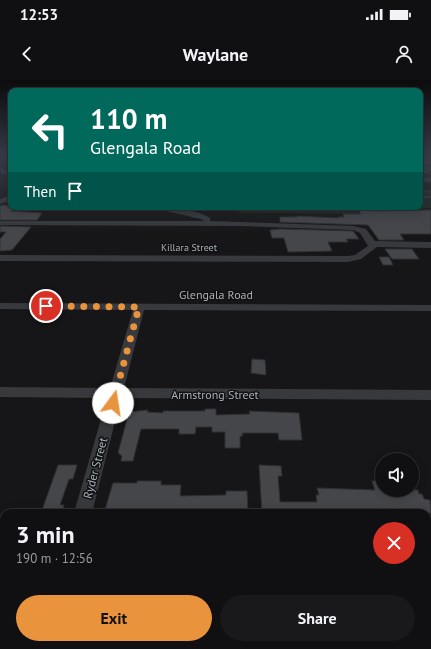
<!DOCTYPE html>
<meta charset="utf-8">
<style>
:root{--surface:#101012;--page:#19191b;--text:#f1f3f6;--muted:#9c9d9f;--line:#303032;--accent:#e9933d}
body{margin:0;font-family:"PT Sans",sans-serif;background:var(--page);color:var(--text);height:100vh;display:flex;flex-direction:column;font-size:15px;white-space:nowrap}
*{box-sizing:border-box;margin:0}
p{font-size:13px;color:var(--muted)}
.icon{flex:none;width:22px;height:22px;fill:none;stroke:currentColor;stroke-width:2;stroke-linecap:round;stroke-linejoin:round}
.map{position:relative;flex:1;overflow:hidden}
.side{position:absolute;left:0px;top:429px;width:431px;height:140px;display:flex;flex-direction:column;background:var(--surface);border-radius:12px 12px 0 0;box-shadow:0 2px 10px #0003,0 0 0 1px var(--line)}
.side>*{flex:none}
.top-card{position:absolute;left:8px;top:8px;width:415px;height:122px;border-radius:8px;box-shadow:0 2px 10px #0003,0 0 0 1px var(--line);background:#00695c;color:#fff;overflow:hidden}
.controls{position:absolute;left:375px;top:373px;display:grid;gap:8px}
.controls a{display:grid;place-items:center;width:44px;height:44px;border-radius:50%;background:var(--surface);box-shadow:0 2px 10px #0003,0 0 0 1px var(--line);font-size:20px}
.pin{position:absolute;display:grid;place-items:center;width:34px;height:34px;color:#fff;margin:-17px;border:2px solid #fff;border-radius:50%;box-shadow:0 1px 4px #0007}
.me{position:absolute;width:44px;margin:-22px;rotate:14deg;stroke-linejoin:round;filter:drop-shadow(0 0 3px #0008)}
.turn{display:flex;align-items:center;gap:14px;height:84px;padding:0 16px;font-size:18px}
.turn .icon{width:52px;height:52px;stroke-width:2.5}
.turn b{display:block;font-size:28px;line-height:34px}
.then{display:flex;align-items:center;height:38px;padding:0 16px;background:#0003;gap:8px;font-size:15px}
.round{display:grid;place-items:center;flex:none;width:42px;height:42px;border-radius:21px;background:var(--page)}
.head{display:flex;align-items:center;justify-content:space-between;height:68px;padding:0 16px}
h1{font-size:24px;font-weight:700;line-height:30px}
.primary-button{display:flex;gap:8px;margin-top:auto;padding:8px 16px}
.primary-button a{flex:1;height:46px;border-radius:24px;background:var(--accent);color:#111;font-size:16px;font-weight:700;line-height:46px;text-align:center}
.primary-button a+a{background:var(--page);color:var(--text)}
.status{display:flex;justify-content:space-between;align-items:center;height:28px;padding:0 20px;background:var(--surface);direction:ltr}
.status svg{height:11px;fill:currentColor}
header{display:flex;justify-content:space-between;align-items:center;height:52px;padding:0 16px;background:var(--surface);font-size:18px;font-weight:700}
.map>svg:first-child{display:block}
</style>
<div class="status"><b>12:53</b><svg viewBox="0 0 49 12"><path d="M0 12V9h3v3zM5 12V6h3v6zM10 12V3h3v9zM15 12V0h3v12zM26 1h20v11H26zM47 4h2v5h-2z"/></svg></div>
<header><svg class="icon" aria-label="back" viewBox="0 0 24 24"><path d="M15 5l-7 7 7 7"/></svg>Waylane<svg class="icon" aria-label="person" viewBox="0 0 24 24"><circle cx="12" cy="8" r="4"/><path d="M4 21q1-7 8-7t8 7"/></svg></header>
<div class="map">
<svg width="431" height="569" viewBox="0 0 431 569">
<rect width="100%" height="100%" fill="#161618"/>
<!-- green -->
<path fill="#202720" d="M420 108 431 110V128L374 131 371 127H420Z
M212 127H355L359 134 244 133Z"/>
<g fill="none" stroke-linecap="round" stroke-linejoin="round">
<!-- stream -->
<path stroke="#2e393d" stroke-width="2" d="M420 117H431"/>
</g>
<!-- building -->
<path fill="#45464a" stroke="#303033" d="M420 75H431L429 85H420Z
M3 125 18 128 11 131 42 133 37 140H0V126Z
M357 128H369L371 131 431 130V154H400L404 160H379L368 145 280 142V137H297V136L338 138V137H344L343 134H361Z
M0 146 31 147 12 170 0 171V159L6 152H0Z
M281 149 353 151 359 159H346L348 162H328L332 171 288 172 284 158H272L270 150Z
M385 169H412L419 179H392Z
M379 177H389L393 185H383Z
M252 279 265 280 266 295 251 293Z
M205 329H216V335L250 334 249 331 299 333 302 360H279L278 353H242L243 356H240V368H225V352H212V347H196L195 354H179V349H141L133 381H121L122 376 118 373 129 332 148 330 147 332 163 333V331H205Z
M58 385H77L73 399H69L60 425H64L62 433H41Z
M259 385 281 386 282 396H278L280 422H317L316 415H319L317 408 375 410 372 401H382V410H385L386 413H404L403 410H418L419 414H422L424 419 430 420 431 433H382V430H363L364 433H351L350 429H331L332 433H262Z
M137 401H161V405H181L180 416 226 415V411H247L248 433H164V430H144V433H104L113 403H137Z"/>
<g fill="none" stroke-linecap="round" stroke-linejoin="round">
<!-- path-far1 -->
<path stroke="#3d4043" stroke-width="1" stroke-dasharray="1 1.5" stroke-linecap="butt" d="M420 110 431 112
M229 127 249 129 338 127"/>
<!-- path -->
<path stroke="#3d4043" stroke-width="2.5" stroke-dasharray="3 5" stroke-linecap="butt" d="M0 452H4
M427 455H431
M0 488H4
M427 492H431"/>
<!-- minor -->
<path fill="#37393c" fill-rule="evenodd" d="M0 86 5 91 11 92V96L1 93Z
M420 86 431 87V91L420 90Z
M420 97 431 98V102L420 101Z
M11 115V120L0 124V119Z
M149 127C165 127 198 129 210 138V141L354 146 366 149 375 161 431 162V168L377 167 361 179 348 182 0 181V175L348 176 355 175 368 166 360 153 353 150 242 146 0 145V141H204L201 139Z
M0 223 431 225V231L144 230 124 308 431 310V320L121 318 92 433H74L107 318 0 317V307L110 308 133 230 0 229Z
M0 459H4V479H0Z
M427 464H431V484H427Z"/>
<defs>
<path id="rail" d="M420 91 431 93"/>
</defs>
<!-- rail casing -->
<use href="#rail" stroke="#4c4f53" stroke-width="2"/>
<!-- rail -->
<use href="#rail" stroke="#111113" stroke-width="1.5" stroke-dasharray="4" stroke-linecap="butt"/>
</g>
<!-- sky -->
<linearGradient id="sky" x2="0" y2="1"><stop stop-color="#0c0c0d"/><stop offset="0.49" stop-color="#363c48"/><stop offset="1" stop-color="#363c48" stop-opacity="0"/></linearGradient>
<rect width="431" height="154" fill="url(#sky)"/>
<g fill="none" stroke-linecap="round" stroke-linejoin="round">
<!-- route -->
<path stroke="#e9933d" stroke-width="7" stroke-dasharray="0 12.6" d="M46 226 139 227 113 323"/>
</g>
<g text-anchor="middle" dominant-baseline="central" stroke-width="3" stroke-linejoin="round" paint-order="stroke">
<!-- far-street labels -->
<g font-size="10" fill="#a8afb7" stroke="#111113">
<text x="189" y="167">Killara Street</text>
</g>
<!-- street labels -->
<g font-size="12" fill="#a8afb7" stroke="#111113">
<text x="216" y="214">Glengala Road</text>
<text x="215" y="314">Armstrong Street</text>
<text transform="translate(95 388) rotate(-75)">Ryder Street</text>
</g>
</g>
</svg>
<div class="controls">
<a><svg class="icon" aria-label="sound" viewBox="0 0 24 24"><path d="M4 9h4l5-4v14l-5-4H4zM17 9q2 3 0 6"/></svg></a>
</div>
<div class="pin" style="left:46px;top:226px;background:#d93025"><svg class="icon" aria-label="arrive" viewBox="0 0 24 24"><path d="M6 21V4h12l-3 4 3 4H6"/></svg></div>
<svg class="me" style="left:113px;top:323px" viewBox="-20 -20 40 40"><circle r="19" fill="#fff"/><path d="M0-13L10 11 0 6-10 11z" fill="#e9933d"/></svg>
<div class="top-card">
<div class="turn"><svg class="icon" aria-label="left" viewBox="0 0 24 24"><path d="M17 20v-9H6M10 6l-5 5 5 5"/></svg><div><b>110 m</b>Glengala Road</div></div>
<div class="then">Then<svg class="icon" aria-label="arrive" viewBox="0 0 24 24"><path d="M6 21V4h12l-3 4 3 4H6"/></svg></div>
</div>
<section class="side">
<div class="head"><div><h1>3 min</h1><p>190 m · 12:56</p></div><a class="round" style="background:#d93025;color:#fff"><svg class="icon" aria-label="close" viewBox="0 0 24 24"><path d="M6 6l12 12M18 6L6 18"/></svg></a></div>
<div class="primary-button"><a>Exit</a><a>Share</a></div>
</section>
</div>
